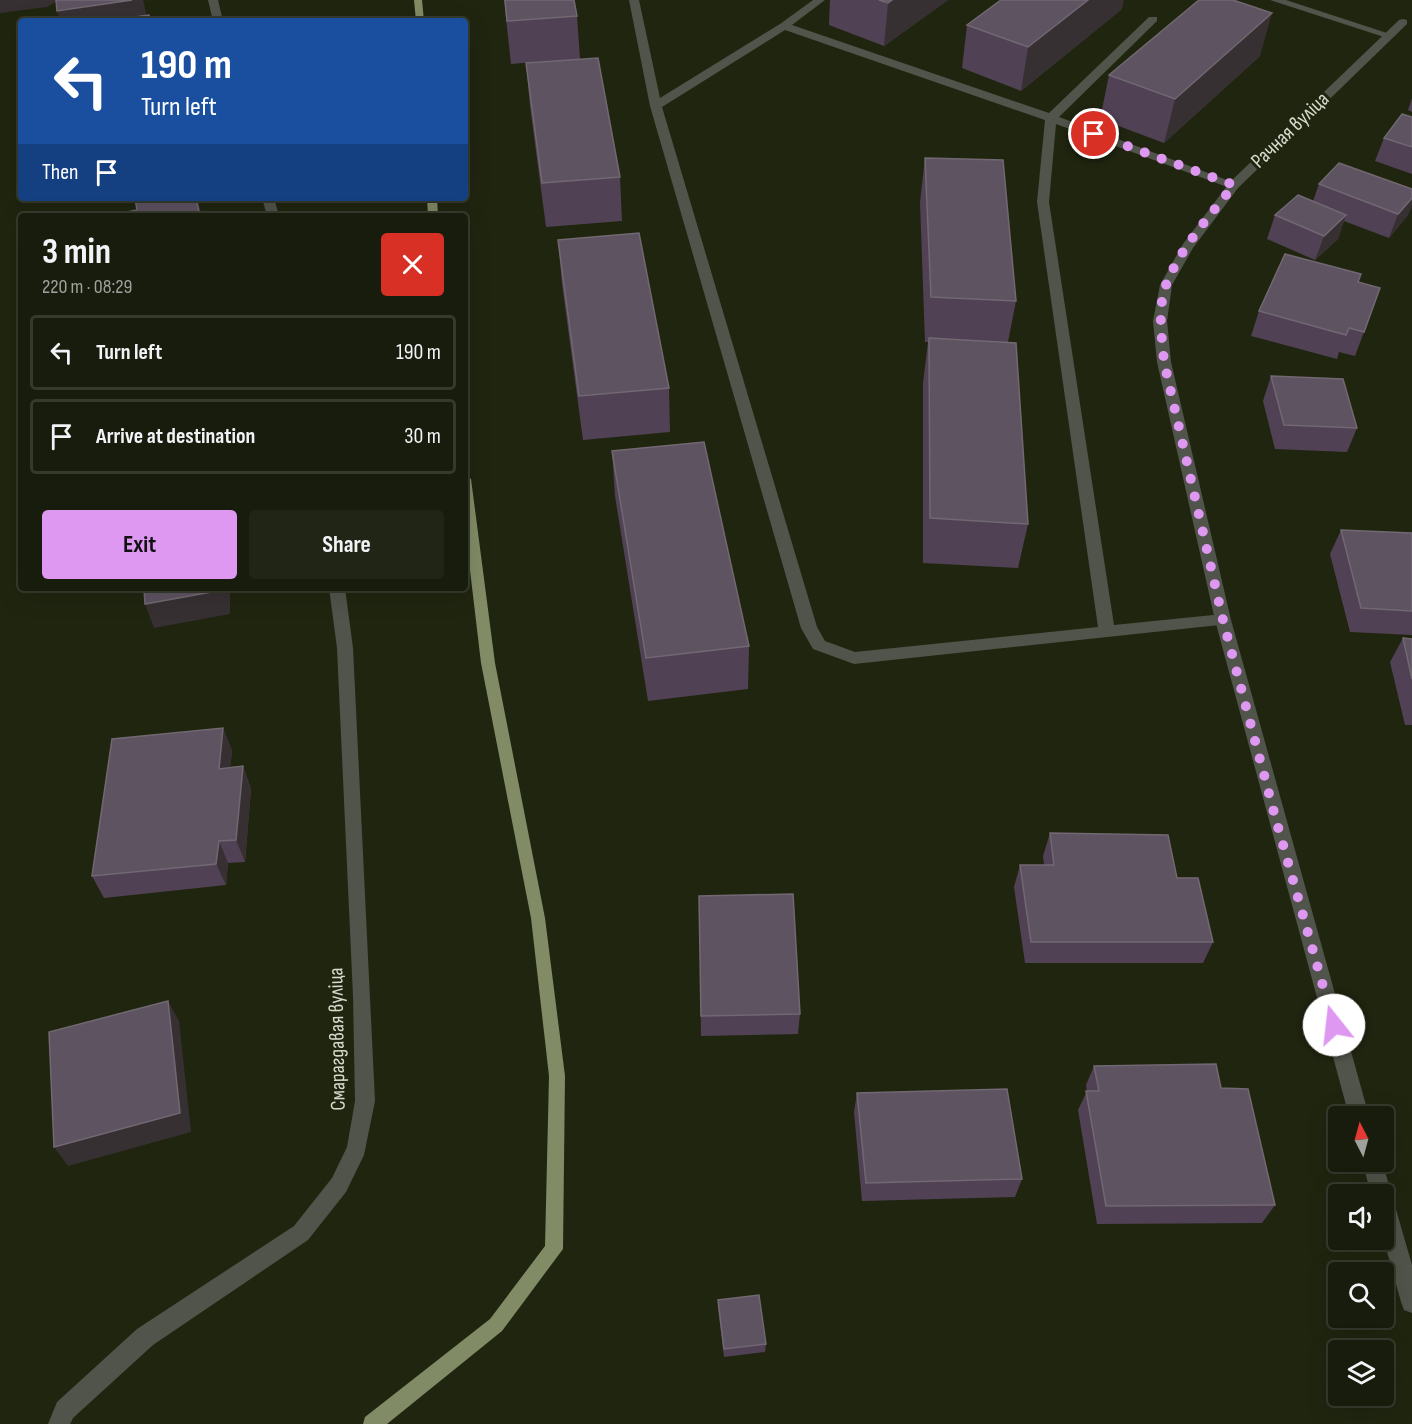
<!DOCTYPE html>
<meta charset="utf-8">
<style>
:root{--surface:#181c0c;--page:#212515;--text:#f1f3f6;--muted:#9fa19d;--line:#363a2d;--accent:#de98f2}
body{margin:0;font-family:"Sofia Sans Condensed",sans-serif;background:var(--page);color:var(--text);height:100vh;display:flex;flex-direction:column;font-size:22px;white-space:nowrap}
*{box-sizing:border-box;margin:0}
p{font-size:20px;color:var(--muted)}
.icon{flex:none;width:33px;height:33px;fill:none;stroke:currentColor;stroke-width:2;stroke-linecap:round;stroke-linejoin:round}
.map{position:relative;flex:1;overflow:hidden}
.drawer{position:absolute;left:18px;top:213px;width:450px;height:378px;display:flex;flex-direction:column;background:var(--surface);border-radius:6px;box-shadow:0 6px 24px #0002,0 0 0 2px var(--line)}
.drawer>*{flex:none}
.banner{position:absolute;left:18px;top:18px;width:450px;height:183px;border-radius:6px;box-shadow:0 6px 24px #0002,0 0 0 2px var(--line);background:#1a4fa0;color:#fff;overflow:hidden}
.needle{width:39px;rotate:354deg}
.tools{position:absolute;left:1328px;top:1106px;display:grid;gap:12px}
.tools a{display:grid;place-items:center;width:66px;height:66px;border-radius:6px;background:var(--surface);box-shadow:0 6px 24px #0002,0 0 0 2px var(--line);font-size:30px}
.pin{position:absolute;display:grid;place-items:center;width:51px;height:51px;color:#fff;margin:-26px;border:3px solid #fff;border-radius:50%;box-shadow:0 2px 6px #0007}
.me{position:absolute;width:66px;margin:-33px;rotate:344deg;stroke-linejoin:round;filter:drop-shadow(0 0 4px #0008)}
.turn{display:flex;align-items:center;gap:21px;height:126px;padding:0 24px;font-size:27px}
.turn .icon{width:78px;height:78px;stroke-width:2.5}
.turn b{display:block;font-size:42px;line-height:51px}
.then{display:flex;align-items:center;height:57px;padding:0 24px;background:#0003;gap:12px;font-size:22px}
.round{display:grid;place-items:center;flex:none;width:63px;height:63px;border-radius:6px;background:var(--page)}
.overview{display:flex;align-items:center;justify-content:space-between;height:102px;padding:0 24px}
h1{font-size:36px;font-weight:700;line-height:45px}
.button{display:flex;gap:12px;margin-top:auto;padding:12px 24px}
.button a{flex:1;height:69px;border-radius:6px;background:var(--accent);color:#111;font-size:24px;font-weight:700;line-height:69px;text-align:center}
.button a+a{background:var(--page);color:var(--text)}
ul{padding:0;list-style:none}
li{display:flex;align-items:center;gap:18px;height:75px;margin:0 12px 9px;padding:0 12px;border:3px solid var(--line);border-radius:6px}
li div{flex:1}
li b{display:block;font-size:22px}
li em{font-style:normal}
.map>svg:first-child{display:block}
</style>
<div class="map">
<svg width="1412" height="1424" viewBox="0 0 1412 1424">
<rect width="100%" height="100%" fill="#202510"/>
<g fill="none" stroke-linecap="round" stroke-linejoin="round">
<!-- stream -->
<path fill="#818b65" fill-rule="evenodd" d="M414 0H422L424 21H416Z
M427 198H437L438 216H428Z
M465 475 471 479 495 663 545 918 565 1076 563 1249 502 1331 387 1424H363L365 1417 490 1319 545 1246 549 1076 531 918 481 663 465 528Z"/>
<!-- service -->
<path fill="#51544a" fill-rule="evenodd" d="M629 0H639L660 98 780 24 813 0H825L792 25 1049 113 1149 17H1157V21L1059 117 1240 185 1234 189 1230 188 1056 124 1049 202 1114 625 1223 614 1229 616 1231 620 1229 624 854 664 813 649 801 628 650 106ZM785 30 1045 120 1037 202 1098 627 855 652 825 641 817 627 662 107Z
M1270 0H1286L1393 35 1392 37H1384Z"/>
<!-- minor -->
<path fill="#51544a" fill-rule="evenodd" d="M208 0H218L223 21H213Z
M1403 19 1407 20V24L1238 188 1193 248 1172 285 1167 321 1171 362 1231 620 1369 1116H1349L1215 620 1157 362 1153 321 1160 285 1183 244 1230 182 1399 20Z
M262 198H274L279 216H267Z
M329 588H345L353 648 375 1101 364 1155 346 1192 308 1240 153 1345 73 1418 70 1424H48L57 1402 137 1329 294 1226 332 1178 347 1147 355 1101 353 996 337 648Z
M1362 1161H1382L1412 1265V1313L1404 1310 1401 1302 1383 1237V1194H1371Z"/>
</g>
<!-- wall -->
<path fill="#504254" d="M504 0H574L577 16 580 59 620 177 622 221 546 227 530 106 526 63 558 60 511 64Z
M830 0H948L884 46 829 25Z
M1122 9 1021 91 962 68 967 25Z
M1260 56 1164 143 1100 119 1109 75Z
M1412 98V112L1408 110Z
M1412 117V174L1375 161 1384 138Z
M925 158 1016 301 1008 342 1028 524 1018 568 923 563V383L928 342H925L920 202Z
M1319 184 1408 215 1389 238 1344 221 1338 239 1315 260 1267 239 1275 215 1313 201Z
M558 240 669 388 670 432 583 440 562 284Z
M1358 282 1364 332 1355 356 1339 352 1337 359 1251 336 1259 311Z
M1271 376 1357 428 1347 452 1275 449 1263 401Z
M612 451 749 646 748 689 648 701 615 496Z
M1341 530 1412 533V635L1350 632 1330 554Z
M1403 638 1412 639V725H1405L1390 662Z
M223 728 232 751 230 767 243 766 251 789 245 862 228 863 226 885 104 898 92 876Z
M1050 833 1177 878 1213 942 1203 963H1025L1014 887 1020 865H1044L1043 856Z
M699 896 800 1014 798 1034 701 1036Z
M1094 1066 1221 1088 1275 1205 1262 1223 1097 1224 1078 1110 1087 1091 1086 1085Z
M857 1093 1022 1179 1015 1197 862 1201 854 1112Z
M718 1300 766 1344 765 1352 724 1357 718 1308Z"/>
<!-- shaded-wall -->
<path fill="#373033" d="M0 0H59L47 7 0 13Z
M132 0H143L148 21H61L57 11Z
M892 0H948L884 46 888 3Z
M1088 0H1124L1122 9 1021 91 1028 47Z
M1272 13 1260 56 1164 143 1175 99Z
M196 198H197L202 216H200Z
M1412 198V206L1408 215 1389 238 1398 214Z
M1346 215 1338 239 1315 260 1324 236Z
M222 588H230V614L154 628 145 604Z
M223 728 232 751 228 791 219 769Z
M243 766 251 789 245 862 236 840Z
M219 841 228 863 226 885 216 864Z
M168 1001 179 1021 191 1132 68 1166 54 1147Z"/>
<!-- building -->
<path fill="#5e5361" stroke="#716872" stroke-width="1.5" d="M56 0H132L57 11Z
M505 0H574L577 16 507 21Z
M879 0H892L888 3Z
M1001 0H1088L1028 47 967 25Z
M1199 0H1233L1272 13 1175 99 1109 75Z
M149 15 151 21H105Z
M598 58 620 177 542 183 526 63Z
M1402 114 1412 117V147L1384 138Z
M925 158 1003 160 1016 301 931 297Z
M1339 163 1412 189V198L1398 214 1319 184Z
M1298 195 1346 215 1324 236 1275 215Z
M135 198H196L200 216H117L116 214 137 210Z
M639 233 669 388 579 396 558 240Z
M1285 254 1361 274 1358 282 1380 288 1364 332 1349 328 1346 335 1259 311Z
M929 338 1016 343 1028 524 930 518Z
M1271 376 1343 379 1357 428 1284 425Z
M704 442 749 646 646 658 612 451Z
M1341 530 1412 533V611L1361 608Z
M144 588H222V590L145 604Z
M1403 638 1412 639V679Z
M223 728 219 769 243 766 236 840 219 841 216 864 92 876 112 739Z
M1050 833 1168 835 1177 878H1198L1213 942H1031L1020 865H1054Z
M793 894 800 1014 701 1016 699 896Z
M168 1001 180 1113 54 1147 49 1032Z
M1216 1064 1221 1088 1248 1089 1275 1205 1106 1206 1086 1091H1099L1094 1066Z
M1007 1089 1022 1179 866 1183 857 1093Z
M759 1295 766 1344 724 1349 718 1300Z"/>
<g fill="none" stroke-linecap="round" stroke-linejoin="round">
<!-- route -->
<path stroke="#de98f2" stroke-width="10" stroke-dasharray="0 18" d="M1094 134 1234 185C1210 216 1180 248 1166 285 1157 309 1162 338 1164 362L1223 620 1276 820 1334 1025"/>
</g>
<g text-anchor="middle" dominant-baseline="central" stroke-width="6" stroke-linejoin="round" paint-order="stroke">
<!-- street labels -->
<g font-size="21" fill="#d6dacc" stroke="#202510">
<text transform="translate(1290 130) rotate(-44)">Рачная вуліца</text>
<text transform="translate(337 1039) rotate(-91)">Смарагдавая вуліца</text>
</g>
</g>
</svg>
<div class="tools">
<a><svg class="needle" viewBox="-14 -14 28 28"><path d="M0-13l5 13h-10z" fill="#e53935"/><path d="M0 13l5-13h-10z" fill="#9fa19d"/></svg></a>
<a><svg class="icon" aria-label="sound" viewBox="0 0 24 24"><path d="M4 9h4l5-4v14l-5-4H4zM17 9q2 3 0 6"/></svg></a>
<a><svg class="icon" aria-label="search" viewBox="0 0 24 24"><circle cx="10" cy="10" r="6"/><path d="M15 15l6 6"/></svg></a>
<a><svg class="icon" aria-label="layers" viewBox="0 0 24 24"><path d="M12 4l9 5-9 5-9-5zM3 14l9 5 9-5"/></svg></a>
</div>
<div class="pin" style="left:1094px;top:134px;background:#d93025"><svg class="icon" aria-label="arrive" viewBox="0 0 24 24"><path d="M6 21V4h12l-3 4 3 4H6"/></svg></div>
<svg class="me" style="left:1334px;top:1025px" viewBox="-20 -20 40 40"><circle r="19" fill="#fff"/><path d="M0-13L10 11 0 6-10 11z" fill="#de98f2"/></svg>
<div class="banner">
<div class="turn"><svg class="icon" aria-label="left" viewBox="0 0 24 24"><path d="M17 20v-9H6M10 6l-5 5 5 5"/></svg><div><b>190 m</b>Turn left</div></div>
<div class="then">Then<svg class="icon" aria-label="arrive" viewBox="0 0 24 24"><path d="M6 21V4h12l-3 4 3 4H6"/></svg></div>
</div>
<section class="drawer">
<div class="overview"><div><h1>3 min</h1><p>220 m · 08:29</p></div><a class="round" style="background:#d93025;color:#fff"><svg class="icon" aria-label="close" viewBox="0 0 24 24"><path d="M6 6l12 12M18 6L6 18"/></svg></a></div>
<ul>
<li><svg class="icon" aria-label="left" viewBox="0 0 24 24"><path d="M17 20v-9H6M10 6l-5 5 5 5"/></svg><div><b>Turn left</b></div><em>190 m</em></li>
<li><svg class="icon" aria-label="arrive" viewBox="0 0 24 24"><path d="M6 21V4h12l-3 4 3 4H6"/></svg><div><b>Arrive at destination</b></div><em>30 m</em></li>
</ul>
<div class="button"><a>Exit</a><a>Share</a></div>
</section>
</div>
